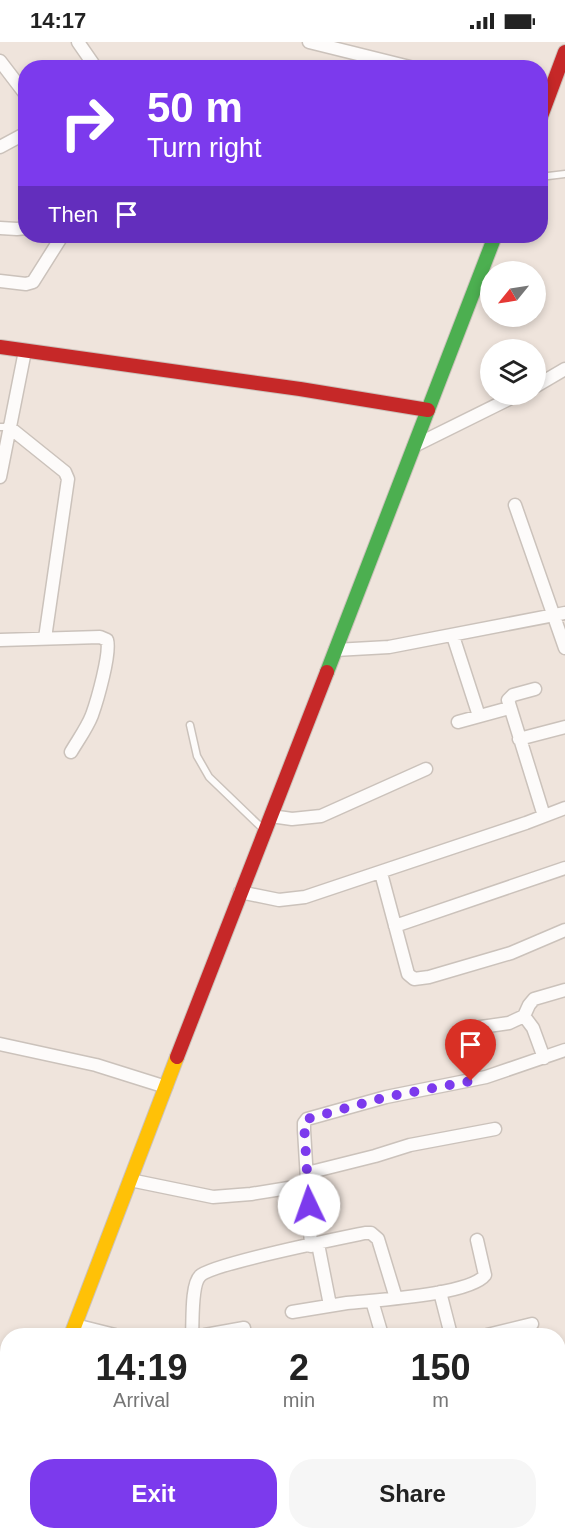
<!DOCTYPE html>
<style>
:root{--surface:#fff;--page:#f6f6f6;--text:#222;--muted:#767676;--accent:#7c3aed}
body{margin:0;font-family:Arial,sans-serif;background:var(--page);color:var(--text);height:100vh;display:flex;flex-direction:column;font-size:22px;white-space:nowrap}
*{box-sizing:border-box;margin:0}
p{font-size:20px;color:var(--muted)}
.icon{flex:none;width:33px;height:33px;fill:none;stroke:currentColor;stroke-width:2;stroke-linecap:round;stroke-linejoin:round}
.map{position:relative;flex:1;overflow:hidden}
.panel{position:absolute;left:0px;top:1286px;width:566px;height:212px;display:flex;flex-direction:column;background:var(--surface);border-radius:24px 24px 0 0;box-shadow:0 3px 9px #0003}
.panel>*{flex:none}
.banner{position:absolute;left:18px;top:18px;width:530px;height:183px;border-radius:24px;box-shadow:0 3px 9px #0003;background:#7c3aed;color:#fff;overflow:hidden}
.needle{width:39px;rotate:240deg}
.buttons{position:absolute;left:480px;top:219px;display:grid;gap:12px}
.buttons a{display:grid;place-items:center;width:66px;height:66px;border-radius:50%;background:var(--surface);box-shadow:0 3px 9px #0003;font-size:30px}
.pin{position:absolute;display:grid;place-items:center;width:51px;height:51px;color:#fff;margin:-62px -26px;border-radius:50% 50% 50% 0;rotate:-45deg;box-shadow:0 0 6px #0007}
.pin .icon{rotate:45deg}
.me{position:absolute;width:66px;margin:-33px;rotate:357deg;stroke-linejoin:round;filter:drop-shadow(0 0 4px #0008)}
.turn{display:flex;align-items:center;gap:21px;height:126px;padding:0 30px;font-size:27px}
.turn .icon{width:78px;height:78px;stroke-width:2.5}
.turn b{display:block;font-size:42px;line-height:51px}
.then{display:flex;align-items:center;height:57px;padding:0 30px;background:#0003;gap:12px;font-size:22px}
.eta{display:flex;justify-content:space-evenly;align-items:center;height:102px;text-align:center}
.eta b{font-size:36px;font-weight:700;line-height:42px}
.cta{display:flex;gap:12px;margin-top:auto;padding:12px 30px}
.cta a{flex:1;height:69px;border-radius:24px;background:var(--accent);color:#fff;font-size:24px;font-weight:700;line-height:69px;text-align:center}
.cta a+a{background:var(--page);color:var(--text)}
.status{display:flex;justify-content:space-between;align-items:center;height:42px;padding:0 30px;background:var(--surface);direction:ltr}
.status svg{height:16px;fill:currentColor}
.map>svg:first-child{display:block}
</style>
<div class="status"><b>14:17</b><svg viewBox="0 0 49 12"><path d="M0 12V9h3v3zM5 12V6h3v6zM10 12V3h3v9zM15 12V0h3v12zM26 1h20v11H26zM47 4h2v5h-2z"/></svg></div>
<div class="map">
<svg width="565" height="1496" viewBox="0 0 565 1496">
<rect width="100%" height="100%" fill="#efe4dc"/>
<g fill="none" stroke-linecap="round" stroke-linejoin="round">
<defs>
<path id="lane" d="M540 135 565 132
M0 385H9
M190 683 197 714 209 735 262 786"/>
<path id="street" d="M78 0 96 26
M309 0 414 26
M0 19 26 53
M0 105 26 91
M0 186 17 187 26 186
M0 239 26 242 33 240 62 194
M536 344 565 327
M9 385 65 430 68 437 45 596
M414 404 519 352
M0 435 25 309
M515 463 565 606
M453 594 479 674
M0 598 100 595 107 598C111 611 97 659 92 673 87 686 78 698 71 710
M335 608 389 605 565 571
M535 647 513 653 508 658 544 774
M458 680 509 666
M519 697 565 685
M271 774 292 777 321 774 426 727
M381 831 408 932 414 937 429 935 511 911 565 888
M240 850 279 858 305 855 526 781 565 766
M395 884 565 826
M524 974 533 986 544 1016
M460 988 509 981 524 974 529 963 534 957 565 948
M0 1002 96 1023 166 1045
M307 1131 375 1114 410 1103 495 1087
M130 1138 213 1155 251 1152 307 1143
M318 1202 330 1263
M311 1204 304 1088V1081L307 1077 386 1055 486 1035 565 1008
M440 1250 451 1293
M372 1259 382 1293
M292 1270C310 1267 328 1264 347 1261 374 1258 470 1253 485 1233L477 1198
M75 1283 115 1293
M192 1293C193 1279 191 1243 200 1234 211 1222 341 1196 365 1191H371L378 1197 396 1256
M205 1293 244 1286
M487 1293 532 1282
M558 1340 565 1339
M0 1351 8 1354
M0 1397 8 1398
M558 1457 565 1455
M323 1490 324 1496"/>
<path id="fast" d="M327 630 495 194
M0 1479 8 1459"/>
<path id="slow" d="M71 1293 177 1015"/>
<path id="jam" d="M540 77 565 10
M0 305 300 347 428 368
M177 1015 327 630"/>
</defs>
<!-- lane casing -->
<use href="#lane" stroke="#cbc2bb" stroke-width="9"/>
<!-- street casing -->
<use href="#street" stroke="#cbc2bb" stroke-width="15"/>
<!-- fast casing -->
<use href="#fast" stroke="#cbc2bb" stroke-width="16"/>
<!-- slow casing -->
<use href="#slow" stroke="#cbc2bb" stroke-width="16"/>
<!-- jam casing -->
<use href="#jam" stroke="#cbc2bb" stroke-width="16"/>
<!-- lane -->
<use href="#lane" stroke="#fdfbfa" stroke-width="6"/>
<!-- street -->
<use href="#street" stroke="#fdfbfa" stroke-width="12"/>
<!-- fast -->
<use href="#fast" stroke="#4caf50" stroke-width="14"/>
<!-- slow -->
<use href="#slow" stroke="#ffc107" stroke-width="14"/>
<!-- jam -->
<use href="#jam" stroke="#c62828" stroke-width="14"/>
</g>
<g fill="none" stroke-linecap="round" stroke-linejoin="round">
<!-- route -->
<path stroke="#7c3aed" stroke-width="10" stroke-dasharray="0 18" d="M309 1163 304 1081 307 1077 386 1055 471 1039"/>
</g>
</svg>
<div class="buttons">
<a><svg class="needle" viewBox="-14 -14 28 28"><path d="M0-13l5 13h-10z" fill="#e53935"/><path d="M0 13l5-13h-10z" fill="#767676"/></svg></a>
<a><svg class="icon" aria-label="layers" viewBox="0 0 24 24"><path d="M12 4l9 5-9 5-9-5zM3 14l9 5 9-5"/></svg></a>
</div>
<div class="pin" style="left:471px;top:1039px;background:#d93025"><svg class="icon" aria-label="arrive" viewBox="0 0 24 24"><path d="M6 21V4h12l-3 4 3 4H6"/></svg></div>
<svg class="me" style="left:309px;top:1163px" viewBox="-20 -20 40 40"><circle r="19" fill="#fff"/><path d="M0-13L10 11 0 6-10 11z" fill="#7c3aed"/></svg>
<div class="banner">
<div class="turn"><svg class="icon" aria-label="right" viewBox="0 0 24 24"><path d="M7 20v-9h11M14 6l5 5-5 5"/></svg><div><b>50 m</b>Turn right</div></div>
<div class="then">Then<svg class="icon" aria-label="arrive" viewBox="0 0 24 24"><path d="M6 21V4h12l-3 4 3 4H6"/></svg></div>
</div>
<section class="panel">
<div class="eta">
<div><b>14:19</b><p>Arrival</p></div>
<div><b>2</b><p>min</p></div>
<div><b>150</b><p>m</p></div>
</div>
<div class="cta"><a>Exit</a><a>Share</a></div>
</section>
</div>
